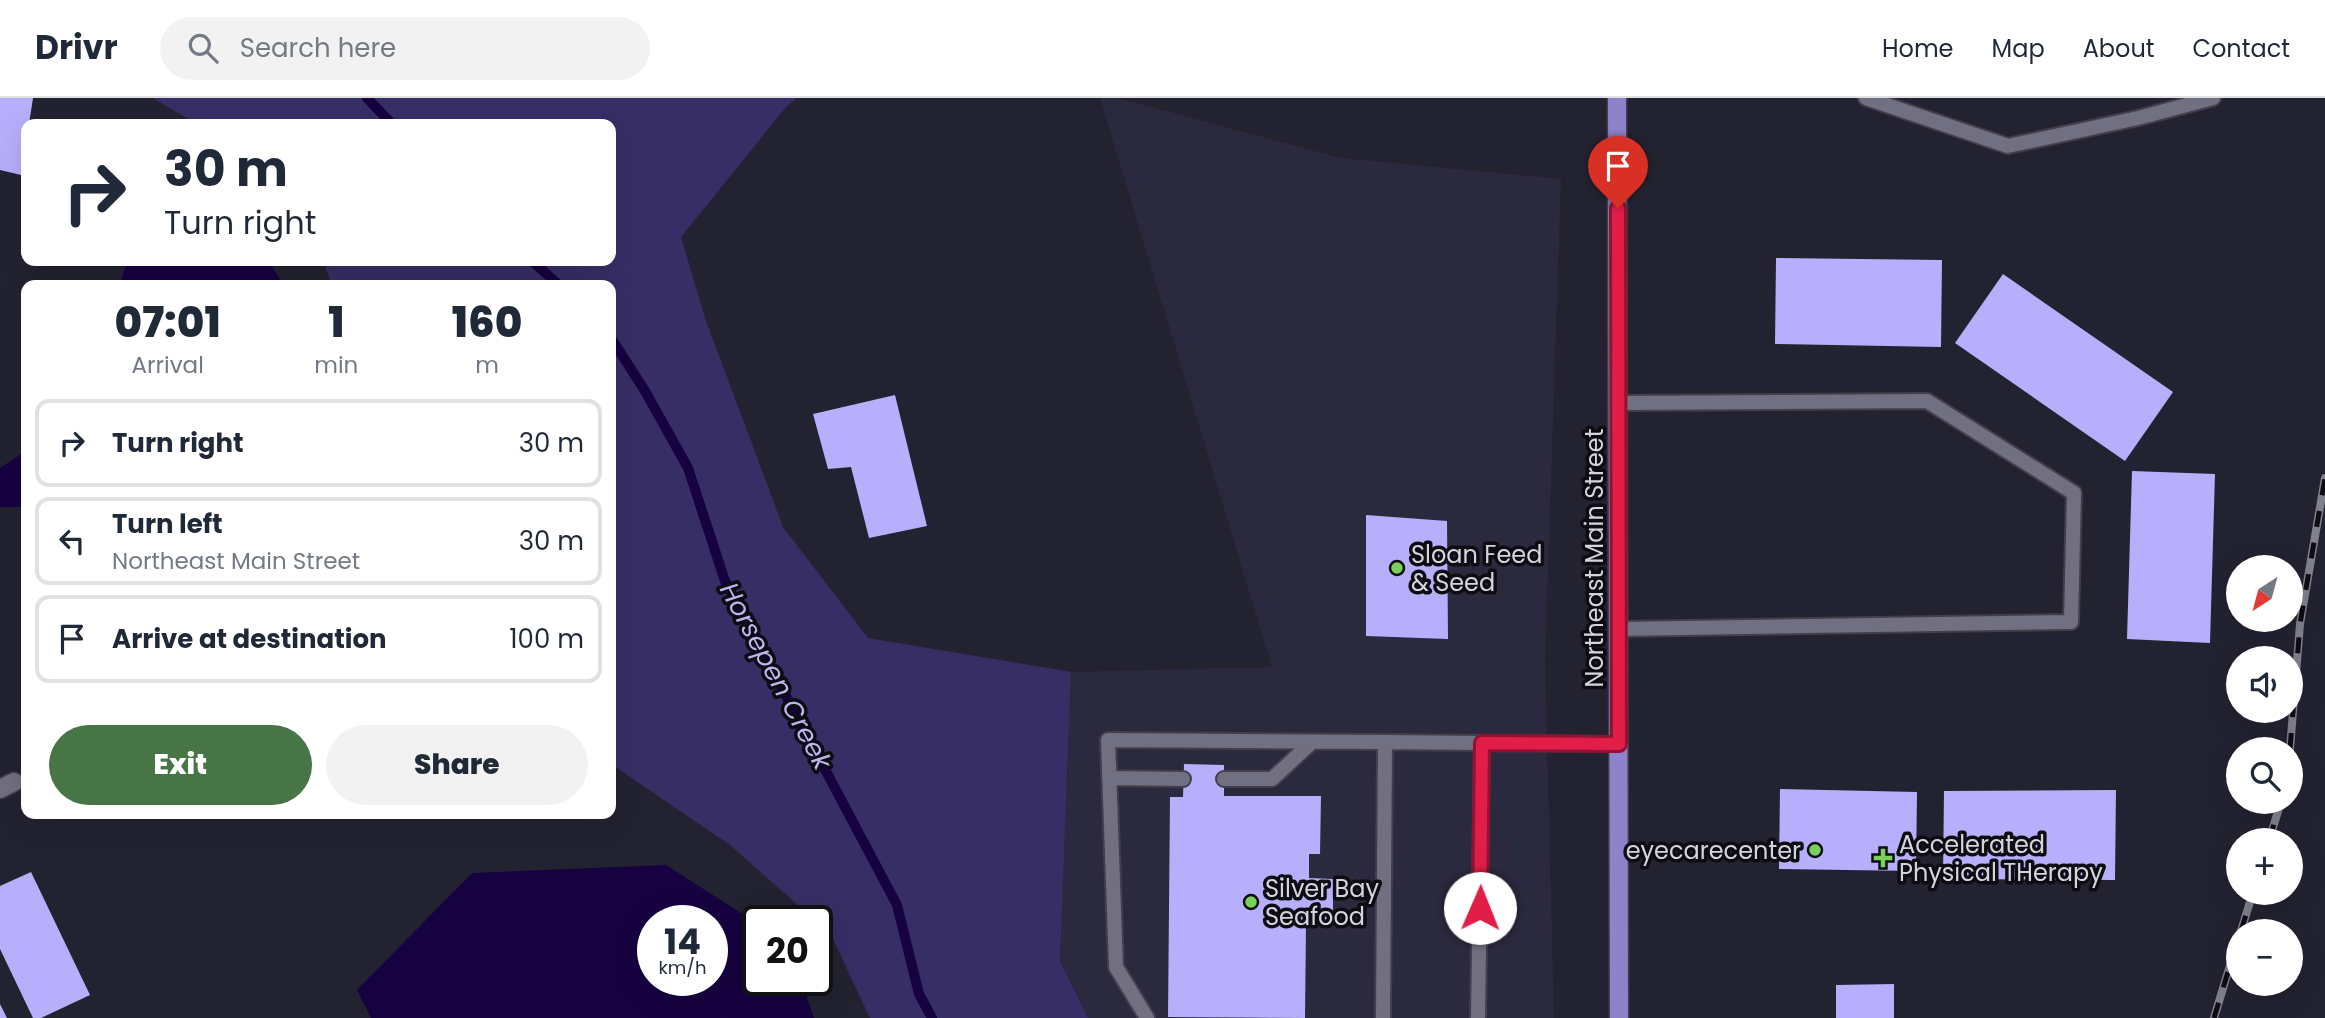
<!DOCTYPE html>
<meta charset="utf-8">
<style>
:root{--surface:#fff;--page:#f2f2f3;--text:#1f2937;--muted:#747a83;--line:#e0e1e3;--accent:#477546}
body{margin:0;font-family:Poppins,sans-serif;background:var(--page);color:var(--text);height:100vh;display:flex;flex-direction:column;font-size:26px;white-space:nowrap}
*{box-sizing:border-box;margin:0}
p{font-size:23px;color:var(--muted)}
.icon{flex:none;width:38px;height:38px;fill:none;stroke:currentColor;stroke-width:2;stroke-linecap:round;stroke-linejoin:round}
.map{position:relative;flex:1;overflow:hidden}
.drawer{position:absolute;left:21px;top:182px;width:595px;height:539px;display:flex;flex-direction:column;background:var(--surface);border-radius:14px;box-shadow:0 7px 28px #0002}
.drawer>*{flex:none}
.guide{position:absolute;left:21px;top:21px;width:595px;height:147px;border-radius:14px;box-shadow:0 7px 28px #0002;background:#fff;color:var(--text);overflow:hidden}
.needle{width:46px;rotate:216deg}
.fabs{position:absolute;left:2226px;top:457px;display:grid;gap:14px}
.fabs a{display:grid;place-items:center;width:77px;height:77px;border-radius:50%;background:var(--surface);box-shadow:0 7px 28px #0002;font-size:35px}
.speed{position:absolute;left:637px;top:807px;display:flex;gap:14px;font-size:35px;font-weight:700;text-align:center}
.speed>*{display:grid;place-content:center;width:91px;height:91px;border-radius:50%;background:var(--surface);box-shadow:0 7px 28px #0002;line-height:1}
.speed small{font-size:18px;font-weight:400}
.speed .limit{border:4px solid #111;border-radius:10px;background:#fff;color:#111}
.pin{position:absolute;display:grid;place-items:center;width:60px;height:60px;color:#fff;margin:-72px -30px;border-radius:50% 50% 50% 0;rotate:-45deg;box-shadow:0 0 7px #0007}
.pin .icon{rotate:45deg}
.me{position:absolute;width:77px;margin:-38px;rotate:1deg;stroke-linejoin:round;filter:drop-shadow(0 0 5px #0008)}
.turn{display:flex;align-items:center;gap:24px;height:147px;padding:0 28px;font-size:32px}
.turn .icon{width:91px;height:91px;stroke-width:2.5}
.turn b{display:block;font-size:49px;line-height:60px}
.eta{display:flex;justify-content:space-evenly;align-items:center;height:119px;text-align:center}
.eta b{font-size:42px;font-weight:800;line-height:49px}
.cta{display:flex;gap:14px;margin-top:auto;padding:14px 28px}
.cta a{flex:1;height:80px;border-radius:42px;background:var(--accent);color:#fff;font-size:28px;font-weight:800;line-height:80px;text-align:center}
.cta a+a{background:var(--page);color:var(--text)}
ul{padding:0;list-style:none}
li{display:flex;align-items:center;gap:21px;height:88px;margin:0 14px 10px;padding:0 14px;border:4px solid var(--line);border-radius:14px}
li div{flex:1}
li b{display:block;font-size:26px}
li em{font-style:normal}
header{display:flex;align-items:center;gap:42px;box-sizing:border-box;height:98px;padding:0 35px;background:var(--surface);border-bottom:2px solid var(--line)}
header strong{font-size:33px}
nav{display:flex;gap:38px;margin-inline-start:auto;font-size:24px}
.search{width:490px;height:63px;background:var(--page);display:flex;align-items:center;gap:18px;box-sizing:border-box;padding:0 24px;border-radius:38px;color:var(--muted);font-size:26px}
.map>svg:first-child{display:block}
</style>
<header>
<strong>Drivr</strong>
<div class="search"><svg class="icon" aria-label="search" viewBox="0 0 24 24"><circle cx="10" cy="10" r="6"/><path d="M15 15l6 6"/></svg>Search here</div>
<nav><a>Home</a><a>Map</a><a>About</a><a>Contact</a></nav>
</header>
<div class="map">
<svg width="2325" height="920" viewBox="0 0 2325 920">
<rect width="100%" height="100%" fill="#232231"/>
<!-- built -->
<path fill="#2b293e" d="M1100 0H1118L1341 60 1561 81 1545 562 1554 920H1088L1060 863 1071 574 1272 569Z"/>
<!-- green -->
<path fill="#382e66" d="M153 0H797L786 9 681 139 705 220 783 429 868 540 1071 574 1060 863 1088 920H870L831 837 817 822H815L730 747 611 666V187H332L323 163H611V26H196Z"/>
<!-- water -->
<path fill="#170241" fill-rule="evenodd" d="M128 163H268L284 187H119Z
M26 353V409H0V370Z
M666 767 758 826V882H801L814 920H371L357 892 472 775ZM653 822H712V882H653Z"/>
<g fill="none" stroke-linecap="round" stroke-linejoin="round">
<!-- stream -->
<path stroke="#170241" stroke-width="10" d="M367 0 392 26
M532 163 559 187
M611 240 645 293 688 370 725 483 897 807 919 896 932 920"/>
</g>
<!-- building -->
<path fill="#b7affc" d="M0 0H33L29 26H26V43L21 77 0 72Z
M1776 160 1942 162 1941 249 1775 246Z
M2003 176 2173 294 2125 363 1955 245Z
M895 297 927 428 869 440 851 369 828 371 813 316Z
M2132 373 2215 376 2210 545 2127 541Z
M1366 417 1447 423 1448 541 1366 538Z
M1184 666 1224 667V698H1321L1320 756H1309V780L1333 781V827H1306L1305 920 1168 919 1170 699H1183Z
M1780 691 1917 694 1916 773 1779 771Z
M2116 692 2115 782 1943 781 1944 693Z
M31 774 90 897 41 920H33L0 851V788Z
M1894 886V920H1836V887Z
M0 906 7 920H0Z"/>
<g fill="none" stroke-linecap="round" stroke-linejoin="round">
<defs>
<path id="lane" d="M1866 0 2008 48 2138 20 2213 0
M1618 305 1927 303 2074 395 2071 524 1619 531
M1109 680 1183 681
M1224 681H1272L1312 644
M1147 920 1116 869 1108 642 1385 644
M1383 920 1385 644 1482 645
M1478 920 1482 645 1619 646"/>
<path id="street" d="M0 691 14 684"/>
<path id="primary" d="M1617 0 1619 920"/>
</defs>
<!-- lane casing -->
<use href="#lane" stroke="#413f4b" stroke-width="18"/>
<!-- street casing -->
<use href="#street" stroke="#413f4b" stroke-width="21"/>
<!-- primary casing -->
<use href="#primary" stroke="#413f4b" stroke-width="21"/>
<!-- lane -->
<use href="#lane" stroke="#717082" stroke-width="14"/>
<!-- street -->
<use href="#street" stroke="#717082" stroke-width="18"/>
<!-- primary -->
<use href="#primary" stroke="#8d83ca" stroke-width="18"/>
<defs>
<path id="rail" d="M2290 651 2300 526 2325 380
M2269 742 2281 704
M2241 833 2253 794
M2214 920 2238 841"/>
</defs>
<!-- rail casing -->
<use href="#rail" stroke="#81818d" stroke-width="8"/>
<!-- rail -->
<use href="#rail" stroke="#0d0c13" stroke-width="5" stroke-dasharray="16" stroke-linecap="butt"/>
</g>
<g fill="none" stroke-linecap="round" stroke-linejoin="round">
<defs>
<path id="route" d="M1480 810 1482 645 1619 646 1618 110"/>
</defs>
<!-- route casing -->
<use href="#route" stroke="#92132f" stroke-width="18"/>
<!-- route -->
<use href="#route" stroke="#e11d48" stroke-width="12"/>
</g>
<!-- markers -->
<g fill="#78d158" stroke="#0d0c13" stroke-width="2.5">
<circle cx="1397" cy="470" r="7"/>
<circle cx="1815" cy="752" r="7"/>
<path d="M1879.5 749.5h7v7h7v7h-7v7h-7v-7h-7v-7h7z"/>
<circle cx="1251" cy="804" r="7"/>
</g>
<g text-anchor="middle" dominant-baseline="central" stroke-width="7" stroke-linejoin="round" paint-order="stroke">
<!-- poi labels -->
<g font-size="24" fill="#d4d4de" stroke="#0d0c13" text-anchor="start">
<text x="1411" y="456">Sloan Feed<tspan x="1411" dy="28">&amp; Seed</tspan></text>
<text x="1899" y="746">Accelerated<tspan x="1899" dy="28">Physical THerapy</tspan></text>
<text x="1801" y="752" text-anchor="end">eyecarecenter</text>
<text x="1265" y="790">Silver Bay<tspan x="1265" dy="28">Seafood</tspan></text>
</g>
<!-- street labels -->
<g font-size="24" fill="#d4d4de" stroke="#0d0c13">
<text transform="translate(1594 460) rotate(-90)">Northeast Main Street</text>
</g>
<!-- water labels -->
<g font-size="26" font-style="italic" fill="#bcb7f2" stroke="#0d0c13">
<text transform="translate(776 578) rotate(62)">Horsepen Creek</text>
</g>
</g>
</svg>
<div class="fabs">
<a><svg class="needle" viewBox="-14 -14 28 28"><path d="M0-13l5 13h-10z" fill="#e53935"/><path d="M0 13l5-13h-10z" fill="#747a83"/></svg></a>
<a><svg class="icon" aria-label="sound" viewBox="0 0 24 24"><path d="M4 9h4l5-4v14l-5-4H4zM17 9q2 3 0 6"/></svg></a>
<a><svg class="icon" aria-label="search" viewBox="0 0 24 24"><circle cx="10" cy="10" r="6"/><path d="M15 15l6 6"/></svg></a>
<a>+</a>
<a>−</a>
</div>
<div class="speed"><div>14<small>km/h</small></div><div class="limit">20</div></div>
<div class="pin" style="left:1618px;top:110px;background:#d93025"><svg class="icon" aria-label="arrive" viewBox="0 0 24 24"><path d="M6 21V4h12l-3 4 3 4H6"/></svg></div>
<svg class="me" style="left:1480px;top:810px" viewBox="-20 -20 40 40"><circle r="19" fill="#fff"/><path d="M0-13L10 11 0 6-10 11z" fill="#e11d48"/></svg>
<div class="guide">
<div class="turn"><svg class="icon" aria-label="right" viewBox="0 0 24 24"><path d="M7 20v-9h11M14 6l5 5-5 5"/></svg><div><b>30 m</b>Turn right</div></div>
</div>
<section class="drawer">
<div class="eta">
<div><b>07:01</b><p>Arrival</p></div>
<div><b>1</b><p>min</p></div>
<div><b>160</b><p>m</p></div>
</div>
<ul>
<li><svg class="icon" aria-label="right" viewBox="0 0 24 24"><path d="M7 20v-9h11M14 6l5 5-5 5"/></svg><div><b>Turn right</b></div><em>30 m</em></li>
<li><svg class="icon" aria-label="left" viewBox="0 0 24 24"><path d="M17 20v-9H6M10 6l-5 5 5 5"/></svg><div><b>Turn left</b><p>Northeast Main Street</p></div><em>30 m</em></li>
<li><svg class="icon" aria-label="arrive" viewBox="0 0 24 24"><path d="M6 21V4h12l-3 4 3 4H6"/></svg><div><b>Arrive at destination</b></div><em>100 m</em></li>
</ul>
<div class="cta"><a>Exit</a><a>Share</a></div>
</section>
</div>
